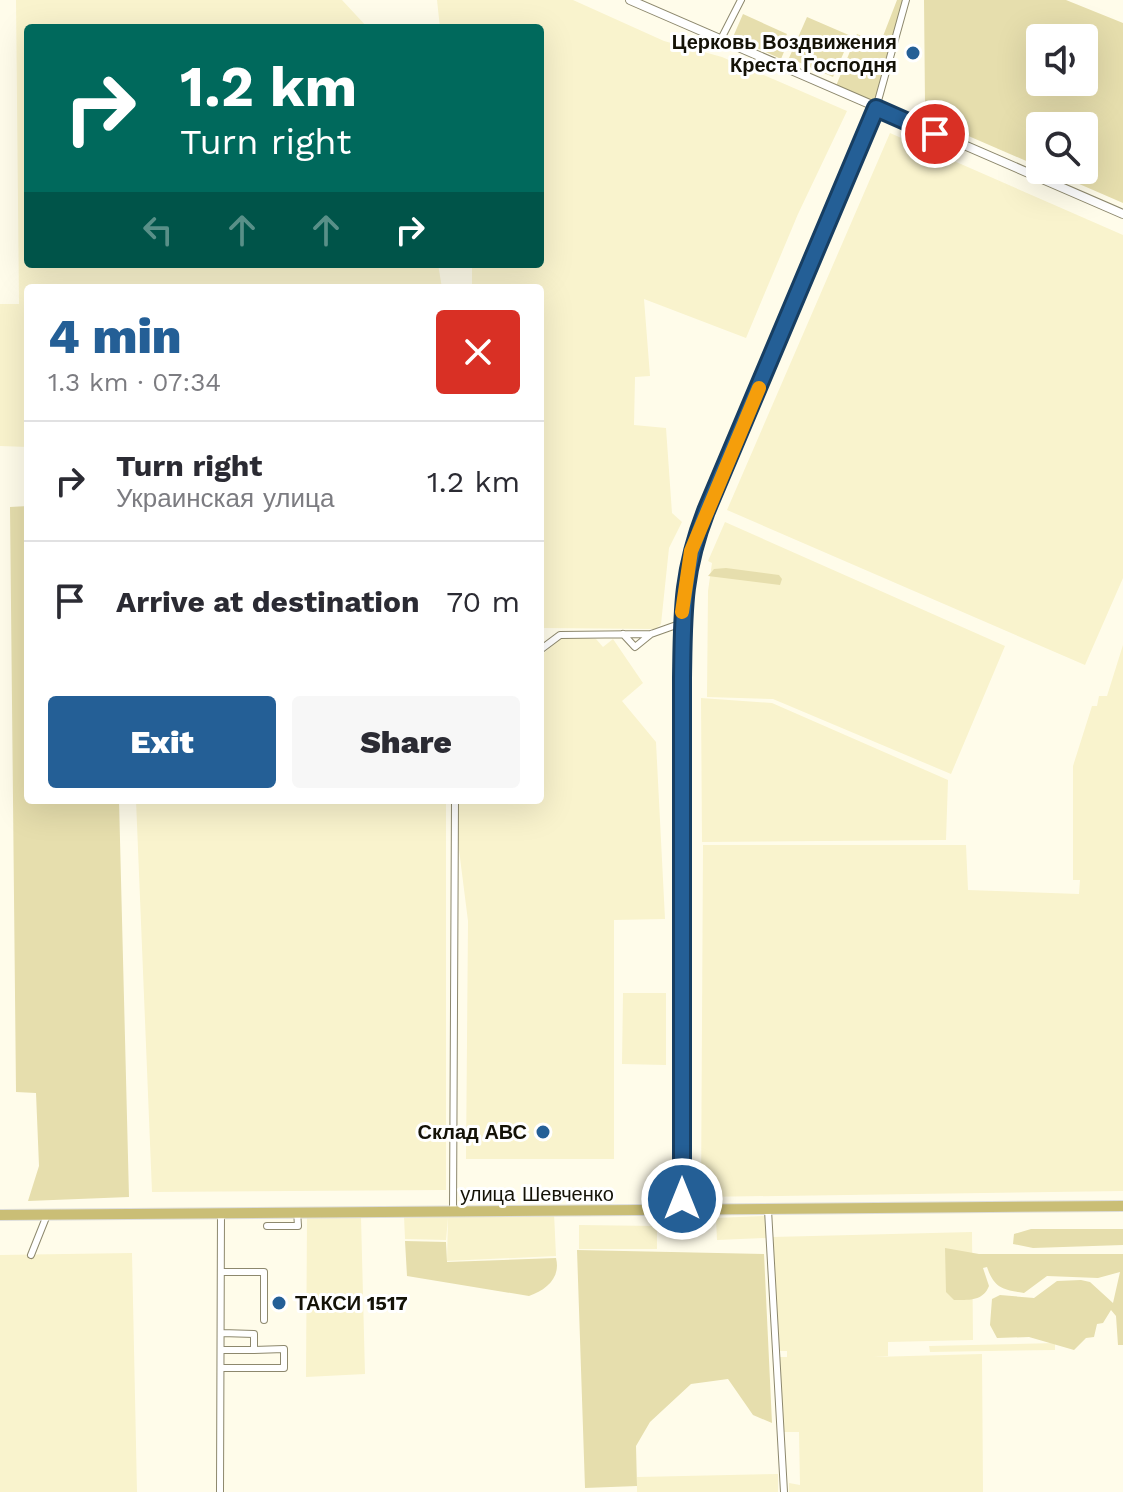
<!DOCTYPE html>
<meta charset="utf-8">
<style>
:root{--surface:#fff;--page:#f7f7f7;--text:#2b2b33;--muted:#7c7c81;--line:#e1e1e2;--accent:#245f96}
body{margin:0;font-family:"Work Sans",sans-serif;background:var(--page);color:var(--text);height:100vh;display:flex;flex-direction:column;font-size:30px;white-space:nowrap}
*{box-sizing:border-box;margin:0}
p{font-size:26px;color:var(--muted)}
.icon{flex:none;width:44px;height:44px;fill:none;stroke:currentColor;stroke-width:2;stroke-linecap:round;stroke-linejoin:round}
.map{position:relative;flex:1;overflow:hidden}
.side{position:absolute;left:24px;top:284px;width:520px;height:520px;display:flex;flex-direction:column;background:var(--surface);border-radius:8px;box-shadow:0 8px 32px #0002}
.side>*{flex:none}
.top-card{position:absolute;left:24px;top:24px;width:520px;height:244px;border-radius:8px;box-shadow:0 8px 32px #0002;background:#00695c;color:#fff;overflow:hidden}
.buttons{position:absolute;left:1026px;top:24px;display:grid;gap:16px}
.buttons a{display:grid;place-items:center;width:72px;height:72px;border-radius:8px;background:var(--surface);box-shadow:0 8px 32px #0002;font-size:40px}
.pin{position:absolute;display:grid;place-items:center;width:68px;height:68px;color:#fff;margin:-34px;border:4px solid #fff;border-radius:50%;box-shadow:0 2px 8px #0007}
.me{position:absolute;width:88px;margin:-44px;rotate:0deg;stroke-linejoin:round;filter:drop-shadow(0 0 6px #0008)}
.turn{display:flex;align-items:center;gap:28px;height:168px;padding:0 24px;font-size:36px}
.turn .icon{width:104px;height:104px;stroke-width:2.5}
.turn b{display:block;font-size:56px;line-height:68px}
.lanes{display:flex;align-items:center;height:76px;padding:0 24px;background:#0003;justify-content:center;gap:40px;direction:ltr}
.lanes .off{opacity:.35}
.round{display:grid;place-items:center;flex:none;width:84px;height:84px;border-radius:8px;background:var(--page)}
.headline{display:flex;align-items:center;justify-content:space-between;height:136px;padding:0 24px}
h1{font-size:48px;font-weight:800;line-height:60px;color:var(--accent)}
.button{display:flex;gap:16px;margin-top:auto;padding:16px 24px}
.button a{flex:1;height:92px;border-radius:8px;background:var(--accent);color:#fff;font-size:32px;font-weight:800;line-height:92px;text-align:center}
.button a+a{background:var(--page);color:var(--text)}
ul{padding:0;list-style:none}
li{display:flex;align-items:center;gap:24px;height:120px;padding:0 24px;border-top:2px solid var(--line)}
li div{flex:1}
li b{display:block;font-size:30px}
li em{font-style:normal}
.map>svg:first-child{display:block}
</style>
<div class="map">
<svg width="1123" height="1492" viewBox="0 0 1123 1492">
<rect width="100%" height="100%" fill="#fffcea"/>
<!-- built -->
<path fill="#f9f3cd" d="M16 0H342L368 28H28V264H438L442 288H28V447L0 446V304H19Z
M437 0H573L664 41 722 57 847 111 798 214 746 338 644 299 650 376 635 377 634 425 666 428 672 513 682 522 669 548 661 624 656 629 540 628V288H472V264H540V28H440Z
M890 133 1123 235V578L1085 665 727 510Z
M725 522 1005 646 951 774 773 699 707 697 708 591 712 563 708 561Z
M563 637 596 639 603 647 613 639 643 683 622 701 656 742 665 919 614 920V1159H466L468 921 458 842V800H540V656Z
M1123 645V1191L701 1197 703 845H966L968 890 1079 894 1080 880H1073V766L1092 706H1097L1099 696H1107Z
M701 698 772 703 948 780 946 840 702 842Z
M136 800H446V1190L152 1192Z
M623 993H666V1065L622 1064Z
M554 1213 556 1256 447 1261 448 1218 446 1240 405 1239 404 1216Z
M766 1216 767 1238 717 1240 716 1218Z
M307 1217H361L365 1374 306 1377Z
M579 1225 657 1226V1249H579Z
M972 1232 973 1340 888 1342V1356L873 1357 982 1354 983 1492H789V1483L800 1485 799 1432H783L779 1357H787V1351H777L772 1237Z
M132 1253 137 1492H0V1255Z
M1055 1343V1350L930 1352 929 1346Z
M778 1474V1492H637V1477Z"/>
<!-- green -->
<path fill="#e6dead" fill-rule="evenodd" d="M897 0H903L875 102 836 86 857 34 880 44Z
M924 0H1066L1123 23V203L1047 170H1084V126H1040V167L927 118 931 106 925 103ZM1040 38H1084V82H1040Z
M743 14 787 34 784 40 788 42 781 59 733 37Z
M807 17 851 36 833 77 789 58Z
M28 506V800H119L129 1197 28 1201 39 1166 36 1093 16 1092 10 507Z
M726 568 779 575 782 579 780 585 708 576 714 569Z
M1031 1229H1123V1245L1033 1248 1013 1244 1014 1234Z
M405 1241 446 1242 447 1262 556 1258C561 1278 546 1290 529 1296L407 1276Z
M945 1248 979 1254H1123V1345H1118L1116 1316 1111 1310 1103 1323 1097 1324 1094 1337 1086 1338 1074 1350 1029 1337 997 1338 990 1325 992 1299 1000 1295 1034 1298 1057 1281 1081 1280 1090 1282 1113 1303 1120 1272 1098 1278 1047 1276 1024 1293C1003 1290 994 1288 987 1267L983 1268 989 1286C983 1301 970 1300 954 1300L946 1292Z
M577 1250 764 1254 772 1423 753 1415 728 1379 691 1384 650 1422 636 1446 637 1486 585 1488Z"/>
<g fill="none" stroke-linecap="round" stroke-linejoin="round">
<defs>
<path id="minor" d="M721 39 741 0
M876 108 906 0
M623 634 635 647 651 634
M540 650 560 635 651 634 682 623
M768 1210 784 1492
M453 1212 455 800
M267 1226H298L297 1211
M31 1255 47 1215
M222 1272H264V1320
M222 1333 254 1334V1350L284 1349V1368H222
M222 1350H254
M220 1492 221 1212"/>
<path id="tertiary" d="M630 0 1123 214
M682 1211V678C682 612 682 574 706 511L876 108"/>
<path id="trunk" d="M0 1215 1123 1206"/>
</defs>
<!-- minor casing -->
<use href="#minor" stroke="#8d886d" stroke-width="8"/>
<!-- tertiary casing -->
<use href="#tertiary" stroke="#8d886d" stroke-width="10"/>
<!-- trunk casing -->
<use href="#trunk" stroke="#dededc" stroke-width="12"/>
<!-- minor -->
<use href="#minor" stroke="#fff" stroke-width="6"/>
<!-- tertiary -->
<use href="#tertiary" stroke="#fff" stroke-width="8"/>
<!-- trunk -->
<use href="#trunk" stroke="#cabe76" stroke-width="10"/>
</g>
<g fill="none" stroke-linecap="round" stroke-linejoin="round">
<defs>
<path id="route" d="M682 1199V678C683 612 682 573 706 511L876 108 935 134"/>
</defs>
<!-- route casing -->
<use href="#route" stroke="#173e62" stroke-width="20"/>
<!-- route -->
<use href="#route" stroke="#245f96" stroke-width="14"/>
<!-- slow -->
<path stroke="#f59e0b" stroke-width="14" d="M682 612 691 551 759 388"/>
</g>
<!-- markers -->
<g fill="#245f96" stroke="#fff" stroke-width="3">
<circle cx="913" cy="53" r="8"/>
<circle cx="543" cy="1132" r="8"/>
<circle cx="279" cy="1303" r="8"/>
</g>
<g text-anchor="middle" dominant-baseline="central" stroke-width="6" stroke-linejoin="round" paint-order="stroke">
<!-- poi labels -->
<g font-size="20" font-weight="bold" fill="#141207" stroke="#fff" text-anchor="end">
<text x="897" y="42">Церковь Воздвижения<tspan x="897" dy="23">Креста Господня</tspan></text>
<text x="527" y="1132">Склад АВС</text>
<text x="295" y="1303" text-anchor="start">ТАКСИ 1517</text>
</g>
<!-- street labels -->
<g font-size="20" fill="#141207" stroke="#fff">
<text x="537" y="1194">улица Шевченко</text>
</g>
</g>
</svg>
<div class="buttons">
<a><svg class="icon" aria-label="sound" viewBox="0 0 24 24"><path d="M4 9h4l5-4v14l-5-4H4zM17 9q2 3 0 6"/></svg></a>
<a><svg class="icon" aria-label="search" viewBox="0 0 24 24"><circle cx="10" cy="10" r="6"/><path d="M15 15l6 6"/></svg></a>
</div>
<div class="pin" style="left:935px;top:134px;background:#d93025"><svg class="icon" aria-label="arrive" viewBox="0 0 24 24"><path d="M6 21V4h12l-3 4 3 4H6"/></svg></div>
<svg class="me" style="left:682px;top:1199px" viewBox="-20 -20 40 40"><circle r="17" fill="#245f96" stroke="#fff" stroke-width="3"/><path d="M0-11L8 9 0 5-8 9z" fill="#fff"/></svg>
<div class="top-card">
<div class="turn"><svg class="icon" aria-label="right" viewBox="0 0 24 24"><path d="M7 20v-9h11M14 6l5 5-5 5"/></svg><div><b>1.2 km</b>Turn right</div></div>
<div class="lanes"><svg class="icon off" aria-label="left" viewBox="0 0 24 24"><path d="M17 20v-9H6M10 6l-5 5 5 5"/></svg><svg class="icon off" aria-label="ahead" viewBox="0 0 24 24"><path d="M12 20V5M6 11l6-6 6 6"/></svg><svg class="icon off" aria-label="ahead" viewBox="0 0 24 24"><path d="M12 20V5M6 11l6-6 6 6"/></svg><svg class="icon" aria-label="right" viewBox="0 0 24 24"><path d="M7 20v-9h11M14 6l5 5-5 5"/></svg></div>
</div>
<section class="side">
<div class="headline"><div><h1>4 min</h1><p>1.3 km · 07:34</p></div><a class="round" style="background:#d93025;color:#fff"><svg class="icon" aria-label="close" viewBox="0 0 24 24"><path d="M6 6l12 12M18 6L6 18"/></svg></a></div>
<ul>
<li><svg class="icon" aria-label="right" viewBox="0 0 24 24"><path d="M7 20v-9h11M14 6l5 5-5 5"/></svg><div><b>Turn right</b><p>Украинская улица</p></div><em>1.2 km</em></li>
<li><svg class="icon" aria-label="arrive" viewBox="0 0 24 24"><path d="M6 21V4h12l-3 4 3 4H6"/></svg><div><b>Arrive at destination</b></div><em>70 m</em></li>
</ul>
<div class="button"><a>Exit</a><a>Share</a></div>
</section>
</div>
